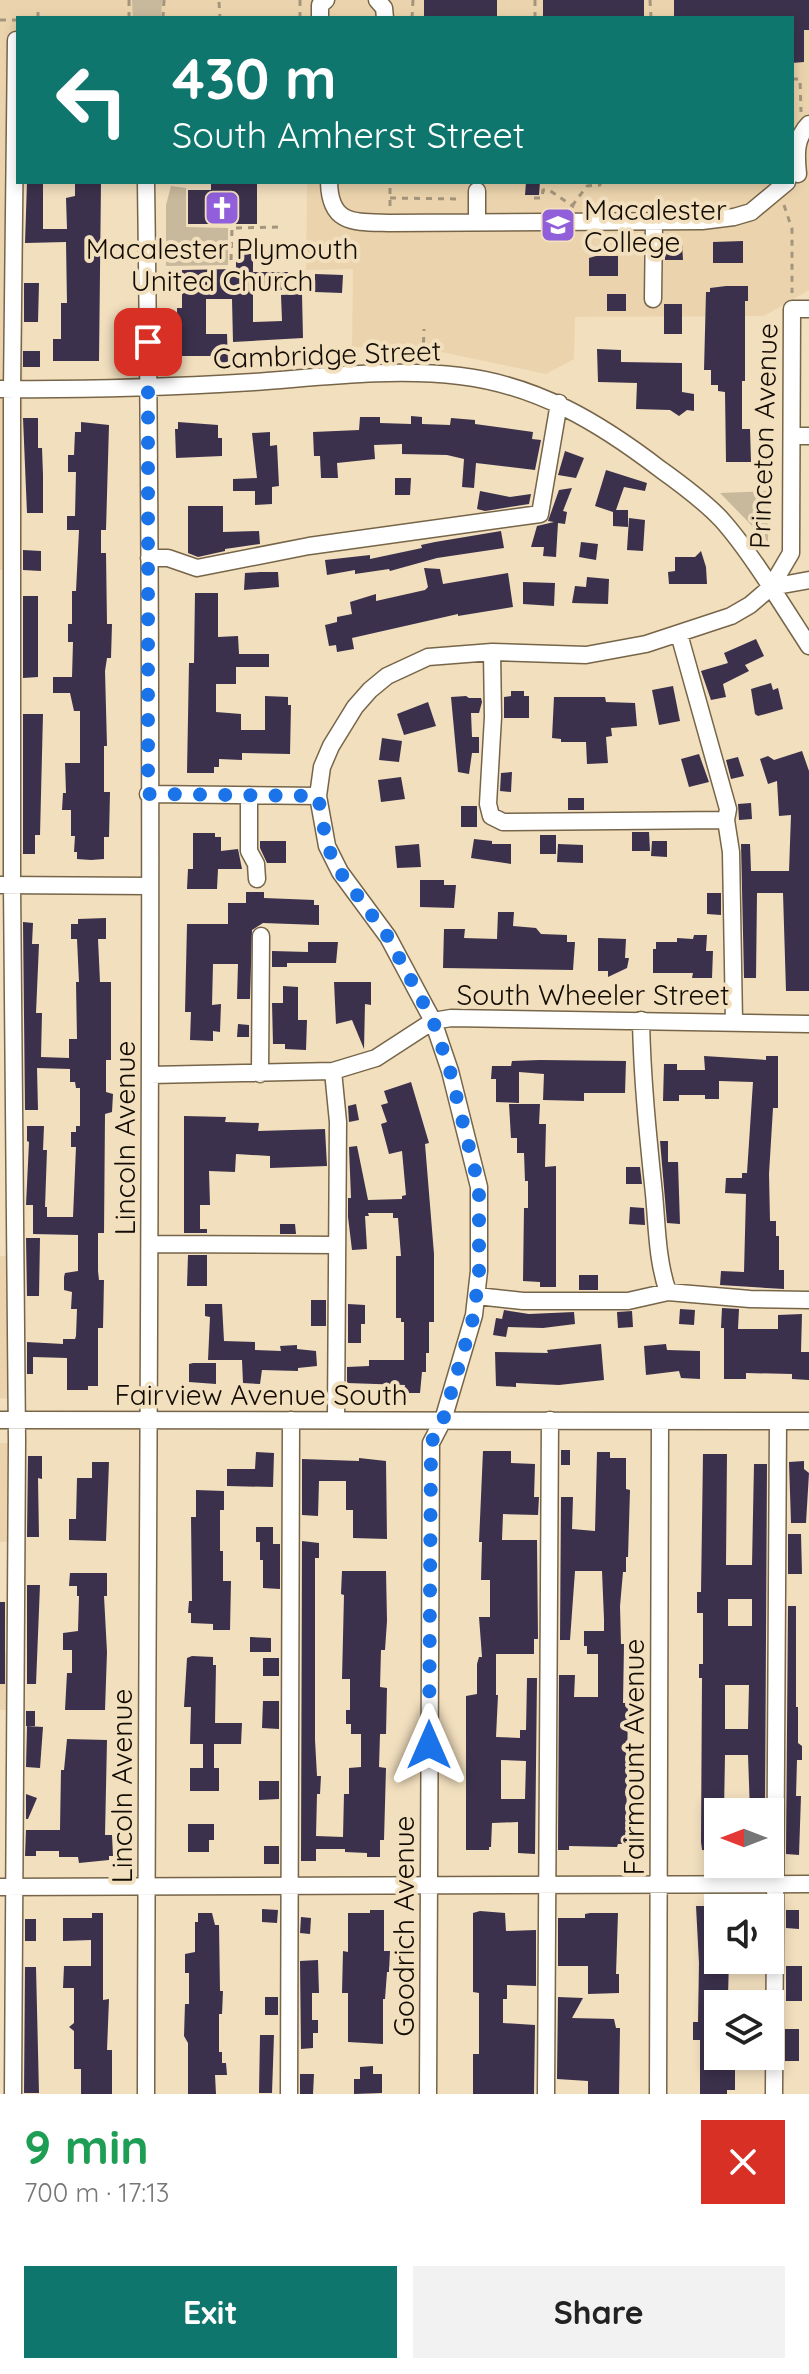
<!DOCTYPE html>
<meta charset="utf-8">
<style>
:root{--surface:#fff;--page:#f2f2f2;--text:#222;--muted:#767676;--accent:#0f766e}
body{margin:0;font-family:Quicksand,sans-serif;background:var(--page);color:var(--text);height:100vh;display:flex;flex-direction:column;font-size:30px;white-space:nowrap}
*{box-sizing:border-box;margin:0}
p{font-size:26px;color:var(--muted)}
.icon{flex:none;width:44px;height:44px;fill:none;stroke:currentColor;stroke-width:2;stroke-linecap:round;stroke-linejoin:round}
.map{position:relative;height:2094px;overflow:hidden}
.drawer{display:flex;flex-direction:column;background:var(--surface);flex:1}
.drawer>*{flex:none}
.guide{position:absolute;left:16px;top:16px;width:778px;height:168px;border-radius:0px;box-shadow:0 4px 12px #0003;background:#0f766e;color:#fff;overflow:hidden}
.needle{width:52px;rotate:270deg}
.tools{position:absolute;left:704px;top:1798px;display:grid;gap:16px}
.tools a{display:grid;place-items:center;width:80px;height:80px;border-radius:0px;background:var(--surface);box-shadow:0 4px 12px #0003;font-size:40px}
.pin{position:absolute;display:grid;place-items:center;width:68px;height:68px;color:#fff;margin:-34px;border-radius:16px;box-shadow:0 4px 12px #0006}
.me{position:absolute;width:88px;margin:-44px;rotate:0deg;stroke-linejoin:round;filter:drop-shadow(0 0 6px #0008)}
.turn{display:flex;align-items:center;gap:28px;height:168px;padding:0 24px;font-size:36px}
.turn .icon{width:104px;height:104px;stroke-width:2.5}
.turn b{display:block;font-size:56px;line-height:68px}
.round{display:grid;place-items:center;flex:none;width:84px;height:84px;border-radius:0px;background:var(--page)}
.head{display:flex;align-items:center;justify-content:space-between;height:136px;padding:0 24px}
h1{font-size:48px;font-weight:800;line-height:60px;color:#1e9e55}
.button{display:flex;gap:16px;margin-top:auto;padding:16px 24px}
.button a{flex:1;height:92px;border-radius:0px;background:var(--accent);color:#fff;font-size:32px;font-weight:800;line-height:92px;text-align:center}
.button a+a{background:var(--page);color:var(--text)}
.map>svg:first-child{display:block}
</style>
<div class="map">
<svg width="809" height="2094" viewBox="0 0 809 2094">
<rect width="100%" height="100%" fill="#f2dfbe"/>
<!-- built -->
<path fill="#ebd4ad" d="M0 0H809V290L764 316 575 317 574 359 546 374 427 349 352 347 353 269 306 270 307 182H792V18H18V182H24L22 570H0Z
M0 1256H9V1399L0 1398Z
M0 1443H9V1542H0Z
M0 1653H9L10 1710H0Z"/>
<!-- green -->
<path fill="#c8b89c" d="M132 0H162L161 18H133Z
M171 186 186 188V227L228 228V265L166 266V205Z
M769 491 768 542 720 493Z"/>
<!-- building -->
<path fill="#3b314c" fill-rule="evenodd" d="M424 0H497V18H424Z
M543 0H644V18H543Z
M674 0H809V30H804V62L792 63V18H674Z
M27 182H43V229H67L66 198 75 196V182H101L99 361H53V339H61V303H67L66 242 25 243Z
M211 182H257V224H188V190H211Z
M526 182H540L539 195H525Z
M743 241V263H713V242Z
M665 242H682L683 260H665Z
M236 254H253V272H288V290L253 289V322L282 321 281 295 302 294 303 338 233 342 232 299H206V334H227L228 362 217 363 216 356H178L177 308H182V270L236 269Z
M596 256H618V276H589V258Z
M315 274 343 275 342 293 315 292Z
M24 283H39L38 322H24Z
M726 286H748V301H745V381H742V429H750L751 462H726L725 392 718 391V385H711V370H704L706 292H710V288Z
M607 294H626V311H607Z
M664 304H682V334H664Z
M597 349 621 350V362L682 363V392L694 394V411L687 410 679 416 670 410 636 409 637 383 598 382Z
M23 351H40V367H23Z
M411 416 422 417V424L450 425 451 418 475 420V424L533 432 532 439 541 440 535 470 476 463 474 488 462 487 464 459 447 455 402 454V444L374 445 375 459 337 463 338 478H321L320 456H314L313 432 359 430 360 417H380V423L411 424Z
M23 418H38V448H42L43 475V513H27Z
M81 422 109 425 106 530H101V553H106L107 624H112L111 658H107L105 671 107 746H104V792H110L109 837H104V859L91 860 77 859V852H74L75 836H71V810H62L63 793H66L65 763H80V711H74L70 693H53V677H72L73 642H68V624H72V591H76L79 530H67V516H75L76 472H68V455H74L75 432H81Z
M178 422 218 425V438H222V456L176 458 175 429H178Z
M270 432V446L277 445 279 486 272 487V504L255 505V491H233V479L257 478 252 433Z
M565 451 584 458 576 478 558 475Z
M606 470 647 483 645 491 624 487 616 510H628V527L613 526V512L595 506Z
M395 478H411L410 495H395Z
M572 488 563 511 567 512 565 524 558 523 556 557 543 556 544 547H531L537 526 554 522 548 521 559 490Z
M480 491 510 497 531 494 529 504 485 511 477 509Z
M188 506H223V532L259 531 260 544 225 549V551L198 557 188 553Z
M629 518 645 520 643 551 627 550Z
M501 531 504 548 437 558 390 571 389 569 355 574V570L327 575 325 560 370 555V559L422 548 421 545 435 542Z
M581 542 598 544 596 560 579 557Z
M23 550 41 551V571L23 570Z
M701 551 706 567 707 584H669L668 572 675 571V557H695Z
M424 568 440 569 443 584 508 573 513 607 458 616V614L352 638 354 649 337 652 336 645 329 646 325 625 337 622V617L352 614 350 602 376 594V601L425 590 428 587Z
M260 572H278L279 587 244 590 245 573Z
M587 577 609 579 608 604 572 603 575 586 586 587Z
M523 582 555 583 554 606 523 604Z
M195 593H218V637L238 636 239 654H269V667H236V684H216V712L241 714V730H265V696L288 697V705H291L290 754 242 753V760L219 759V767H214V773H187L189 663H194Z
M23 596H38V677L23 678Z
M756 639 764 656 745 665 749 671 723 684 726 697 711 700 701 671 728 663 724 653Z
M771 683 773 690 778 688 783 709 758 716 755 714 751 689Z
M673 686 680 721 659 725 652 690Z
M511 691H524V696H529V718H504V697L511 696Z
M466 696 469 698H481L482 702 479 713H471L472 737H479V753H472L469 774 458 772 451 697Z
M554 697H605L606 702 635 703 637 726 611 728 612 736 606 737 608 763 587 764 586 742H561V739L552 738Z
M428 702 436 726 404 735 397 714Z
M23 714H43L40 835H35V854H23Z
M382 738 402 741 399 762 379 760Z
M802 751 809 771V991H786L783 893H757L756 978H744L741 844H750L751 871H789L791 815 779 816 777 781 768 784 760 759 768 756 774 760Z
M699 754 709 782 689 787 681 759Z
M738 757 744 776 731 779 726 760Z
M512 772 511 792 500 791 501 773Z
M401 777 405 799 381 802 378 780Z
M568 798H584V810H568Z
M751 803 752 819 739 820 738 804Z
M461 806H477V827H461Z
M632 832H649L650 851H632Z
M193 833H215V837H221V851L238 849 242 869H218L217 889H187L188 869H193Z
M540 835H556V854H540Z
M474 839 492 841V844H511V864L471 858Z
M260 841H286V863H267L260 848Z
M652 841H667V857L651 856Z
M419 844 421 867 397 868 395 846Z
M558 844 583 845V863L557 862Z
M420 880H444V885H456L454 908 420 907Z
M246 892H264V898L314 900V905H319V925L263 923 252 930 250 999H237L238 964H213L212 1005 221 1004 220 1032 213 1031V1041L190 1040 191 1012H185L187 924H228V903H246Z
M707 893H721V915L707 914Z
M498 912H514L513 926 536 928 541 934 567 935V942H575L573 970 443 968 444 929H465L464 938 497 939Z
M106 918V939H98L100 982H111V1060H106V1092L113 1094 112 1112 105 1114 104 1233H98V1271L99 1280H104L103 1328H98V1386H88V1390H67V1358L33 1357V1374H27V1342L63 1344V1339H75L76 1336 77 1309H71L72 1292 64 1290V1277L65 1273 78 1271V1235L33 1234V1205H26L29 1142 27 1141V1126H44L43 1150H47L45 1207H47V1217H73L76 1147H71V1132H76V1126H80V1088H76L75 1082H70V1069L37 1068 38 1110H25L23 922 33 923 32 944H39L36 1013H42L41 1057 69 1058V1039H77L76 982H79L77 939H71V924H78V919Z
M694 935H707L706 951H713L712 978H692L693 973H653V949H656V942H677V938L693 939Z
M598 938 626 939 625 958H629L627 968 608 977V971H598Z
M308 942H338L336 963H287V967H272V951L308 952Z
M334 982H371V1005L365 1004 364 1049 352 1020 336 1024Z
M283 986 298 987V1020H307L306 1050 285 1049V1044H273L272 1003H283Z
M238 1024 249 1025V1037H237Z
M704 1056 766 1060V1056H778V1108H773L769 1174 770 1221H776V1236H779V1270H784V1289L720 1285 721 1271 744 1272 746 1194 725 1193 726 1178H742V1173H747L753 1082 719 1081V1099H705V1095H679V1101H663L664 1064H677V1070H705Z
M540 1060 626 1061 625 1093H584V1101L543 1100 544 1074 519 1072V1103L496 1102V1079H491L492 1066H511L512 1061Z
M411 1082 429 1143 425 1144 434 1254V1322H429V1353H426V1372H422L420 1393H404L405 1385 347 1383V1367L369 1366V1360H404V1322H401V1318H396V1256H401L398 1218H393V1213H368L369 1216H365L367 1249 352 1250 348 1217V1198H351L349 1147 357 1146 368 1200 402 1199V1196L406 1195 402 1151 389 1154 381 1124 387 1122 381 1105 388 1103 384 1091Z
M356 1104 359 1120 349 1122 348 1106Z
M509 1104H540L539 1124H546L545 1167 556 1166V1287H540V1282L523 1281 524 1208H528V1181H525L524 1153H517V1138H511Z
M184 1116 226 1117 225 1122 259 1123 258 1131 325 1129 327 1166 270 1168V1156L236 1154 235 1172 209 1171 210 1205H200V1229H207V1233H184Z
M660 1141H668V1162H678L680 1224 667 1223Z
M626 1167H640L642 1184H626Z
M630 1207 644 1208 645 1225 629 1224Z
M280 1224H295L296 1234H280Z
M26 1238H40L39 1296H27Z
M188 1255H207V1286H187Z
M579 1275H598V1290H579Z
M311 1300H326V1326H311Z
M205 1304H222L224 1341 255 1342V1350L281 1351 280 1346 297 1345V1349L316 1351 317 1366 298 1368V1371L262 1370 260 1384 243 1383 242 1360H208L210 1317 205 1316Z
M348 1304 365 1305V1324H361V1343H348Z
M722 1308 739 1309 738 1329H778V1315L802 1314 801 1352H809V1380L792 1379V1374L746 1373V1379H724V1328H721Z
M680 1309 695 1310 694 1325 679 1324Z
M504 1310 529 1314 574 1312 575 1324 543 1328 508 1327 506 1337 493 1335 496 1318 502 1319Z
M632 1311 633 1327 618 1328 617 1312Z
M601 1344 604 1380 559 1385 516 1383V1387L496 1386 495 1352 548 1353 547 1350Z
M666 1344 667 1350 700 1351V1379L681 1378 679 1371 646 1375 644 1346Z
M193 1363H216V1384L189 1382V1364Z
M561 1450H570V1465H561Z
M483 1451H511V1463L535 1464 534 1497H539L538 1515 503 1514 502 1540H537L538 1639H534V1654H496V1695H498L496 1737 520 1738V1730H526L527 1678H537L535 1854 518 1853V1822L492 1823 491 1847H489V1850H466V1696L477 1694V1664L479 1657H482L479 1617H490V1580H481L482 1542H479ZM501 1760 526 1761 525 1799H501Z
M256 1452 274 1453 273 1487 227 1486V1469H255Z
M597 1452H610V1458H626V1489L630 1490 628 1557H626V1572H623L620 1606 621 1644H624L623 1703H628L626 1844H618L617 1847 569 1846V1850H558L559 1675H575L574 1697H598V1654H587V1646H584V1631H604V1619L602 1571H575L570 1640H560L561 1497H573L572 1529 595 1531Z
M703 1454H727L726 1565H752L754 1464H767L765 1812H750L748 1755H725L724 1812H718V1851L702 1850 701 1842 702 1678H699V1664H703V1613H697V1592H701ZM728 1599H752V1626H728ZM725 1685H749L748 1729H725Z
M28 1456H42V1479L38 1478 39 1537H27Z
M359 1458 386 1461 387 1539 353 1538V1510H346V1481H319L318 1516 302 1515V1459L359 1461Z
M804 1461V1469L809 1473 806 1523H791L789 1462Z
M92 1462H109L106 1541 69 1540V1519H76L77 1478H92Z
M196 1490 224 1491V1510H220V1551H223V1581H231L230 1630H213V1624L191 1623V1613H188L189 1601H192L191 1517H196Z
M256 1527H273V1544H280V1589L263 1588V1560H260V1542H256Z
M788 1534H801L802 1574H788Z
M302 1541 319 1543V1558H315V1740L317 1776H321L320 1794H317L316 1836 343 1837 344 1794H349V1768L361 1767V1734H351V1724H346V1710H350V1679H342L344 1595 341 1594 342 1571H386L387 1621 385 1650H381L380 1687 387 1688 386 1734H380L379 1767 386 1768 384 1840H380V1857H367V1853L345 1852V1849H316V1861H301Z
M70 1573H107V1596H104L107 1652 105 1710H65L67 1673H72V1650H63V1633L78 1631 79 1596H77V1586H69Z
M27 1585H40L36 1684H27Z
M0 1602H5V1684H0Z
M788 1606H796V1707H798V1743L802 1746V1760H797L796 1796H801L799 1855 786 1854Z
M250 1637 271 1638V1652H250Z
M192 1656 213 1657V1665H216L215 1723H242L241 1744H214V1768H219V1791H190V1768H203V1744H190L191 1707H184L187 1658Z
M263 1658H279V1676H263Z
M263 1701H279V1729L262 1728Z
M26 1711H35V1726H26Z
M27 1726 43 1727 40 1768 26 1767Z
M67 1739 107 1740 105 1835H112L113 1856H109V1860L79 1863 78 1857H59V1851H36V1856H25L26 1830H60L61 1770H64Z
M259 1781H279V1799L259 1800Z
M26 1794 37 1798 28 1819H26Z
M188 1824H214V1840H209V1852H188Z
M264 1846H279V1864H264Z
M696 1906H710V1913H718V1960H729L728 1996 722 1995V2004L717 2006 718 2056H735V2090H727V2094H700V2040H693V2022H698L699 1963Z
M262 1909 278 1910 277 1923 262 1922Z
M370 1910H384V1951H390L389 1972H387L385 1999H383V2044L348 2042V1993H342L343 1951 348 1952V1913H370Z
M786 1910H799V1929L786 1928Z
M480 1911 505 1913 506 1931 536 1930V1986L507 1985V1999H503V2023L535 2025 534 2094H473V2054H479V1993L473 1992V1913Z
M92 1913H103V2000L109 1999 107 2050H112V2094H81V2069H74V2031L69 2027 74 2023V1988H63L64 1966H91V1940L63 1941V1918H92Z
M198 1913H212L215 1925H219L220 1991H223L222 2014H219V2052H222V2063H226L227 2075H215L216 2094H188V2043L184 2036 185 2004H189V1973H185V1954L195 1952V1922H198Z
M590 1913H618L616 1974H619V1993L588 1994V1966H558V1918H585V1914Z
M301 1917 311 1918 310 1934 300 1933Z
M25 1919H36V1941H25Z
M318 1960 319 1993H312V2020H318V2033H313V2048L301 2049 300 1961Z
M786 1966H802V2001H786Z
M25 1967H36L39 2093H24Z
M747 1992H764V2004H748Z
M265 1997H278V2015H265Z
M558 1997 583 1998 572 2018 614 2019 616 2028H620L619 2094H588V2081L557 2079Z
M785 2029H799V2061H785Z
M260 2035H274L272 2093H259Z
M373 2066V2074H382V2093L354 2094V2079H360V2067Z
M300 2074H314L313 2094H300Z"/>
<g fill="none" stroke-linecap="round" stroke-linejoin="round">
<defs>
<path id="minor" d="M377 0 384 8 385 18
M320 18V5L326 0
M798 174C796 155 795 138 809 124
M329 182C330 225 354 222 389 223L702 221 734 217 751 212 787 182
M477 222V191
M653 299 654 221
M809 309H792L791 553 771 587 809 646
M0 389C85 390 169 387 254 382 322 377 392 368 460 376 537 385 600 423 660 469 681 484 703 500 721 519 740 540 756 564 771 587
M792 436H809
M149 558H168L197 568 309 546 540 514 559 403
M492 652 493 717 488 804 491 816 503 822 726 820 728 809 679 634
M148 794 318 796
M249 795V851L256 864 257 879
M726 820 731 852 734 1021
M0 885 149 886
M641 1020C642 1078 648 1136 654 1194 657 1226 657 1261 668 1292L750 1299 809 1300
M333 1071 338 1122 336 1420
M260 1074 261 936
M150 1075 333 1071 376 1058 433 1021 451 1018 809 1024
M150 1244 337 1245
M477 1296 523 1301H628L668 1292
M0 1420 809 1421
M0 1887 809 1884
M13 2094 17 1441 12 885V389L16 40
M146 2094C147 1457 155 819 146 182
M289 2094 291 1420
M428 2094 431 1443 443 1420 474 1315 479 1271V1187L450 1071 433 1021 388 937 340 872 327 846 318 796 322 767 331 746 355 707 370 690 387 676 428 657 492 652 586 655 646 644 731 616 750 605 771 587 809 580
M546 2094 550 1420
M658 2094 660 1421
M774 2094 778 1421"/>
</defs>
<!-- minor casing -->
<use href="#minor" stroke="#766548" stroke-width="19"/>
<!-- path -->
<path stroke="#a4957c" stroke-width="3" stroke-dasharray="6 6" stroke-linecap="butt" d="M650 0 651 18
M219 2 220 18
M38 18V9
M129 18V0
M163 18 164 0
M300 18V0
M412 18 413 0
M535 18V0
M0 20H18
M792 79H800L801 112
M390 198 462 199
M534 198H542L543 190H549L574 207
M784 205 792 229V293
M390 206V182
M572 206 587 186 600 185V182
M231 260 232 228 278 227
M423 355 424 329"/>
<!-- minor -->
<use href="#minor" stroke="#fff" stroke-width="16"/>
</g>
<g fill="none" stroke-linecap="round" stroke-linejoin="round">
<!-- route -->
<path stroke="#1a73e8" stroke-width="14" stroke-dasharray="0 25.2" d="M148 342V794L318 796 327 846 340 872 388 937 433 1021 450 1071 479 1187V1271L474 1315 443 1420 431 1443 429 1745"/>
</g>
<!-- icons -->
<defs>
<symbol id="church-square" viewBox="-11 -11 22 22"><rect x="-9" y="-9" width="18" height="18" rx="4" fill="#905fd9" stroke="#f2dfbe"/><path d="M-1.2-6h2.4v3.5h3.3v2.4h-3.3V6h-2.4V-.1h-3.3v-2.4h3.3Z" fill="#fff"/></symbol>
<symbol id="university-square" viewBox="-11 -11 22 22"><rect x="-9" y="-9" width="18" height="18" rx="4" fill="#905fd9" stroke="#f2dfbe"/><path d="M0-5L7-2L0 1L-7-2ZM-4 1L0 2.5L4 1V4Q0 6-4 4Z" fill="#fff"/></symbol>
</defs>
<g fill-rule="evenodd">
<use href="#church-square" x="202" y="188" width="40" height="40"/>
<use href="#university-square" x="538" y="205" width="40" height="40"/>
</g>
<g text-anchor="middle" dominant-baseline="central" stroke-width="8" stroke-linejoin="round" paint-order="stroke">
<!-- poi labels -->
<g font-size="28" fill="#130c03" stroke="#f2dfbe" text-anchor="start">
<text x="584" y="209">Macalester<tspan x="584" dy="32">College</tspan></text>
<text x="222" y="248" text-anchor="middle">Macalester Plymouth<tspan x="222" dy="32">United Church</tspan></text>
</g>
<!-- street labels -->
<g font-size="28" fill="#130c03" stroke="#f2dfbe">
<text transform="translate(327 354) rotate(-2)">Cambridge Street</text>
<text transform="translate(763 436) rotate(-88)">Princeton Avenue</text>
<text x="593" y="994">South Wheeler Street</text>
<text transform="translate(124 1138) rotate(-90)">Lincoln Avenue</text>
<text x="261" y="1394">Fairview Avenue South</text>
<text transform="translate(633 1757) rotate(-90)">Fairmount Avenue</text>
<text transform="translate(121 1786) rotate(-90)">Lincoln Avenue</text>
<text transform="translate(403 1926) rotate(-90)">Goodrich Avenue</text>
</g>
</g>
</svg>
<div class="tools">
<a><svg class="needle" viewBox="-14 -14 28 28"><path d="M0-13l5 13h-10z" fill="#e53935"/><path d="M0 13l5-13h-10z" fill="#767676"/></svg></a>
<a><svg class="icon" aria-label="sound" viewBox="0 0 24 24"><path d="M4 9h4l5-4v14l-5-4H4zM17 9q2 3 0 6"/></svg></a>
<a><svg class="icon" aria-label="layers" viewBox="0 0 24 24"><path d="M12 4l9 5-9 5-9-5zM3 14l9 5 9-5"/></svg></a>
</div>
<div class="pin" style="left:148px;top:342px;background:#d93025"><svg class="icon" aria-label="arrive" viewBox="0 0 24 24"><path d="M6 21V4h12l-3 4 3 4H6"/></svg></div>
<svg class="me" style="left:429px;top:1745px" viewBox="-20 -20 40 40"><path d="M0-17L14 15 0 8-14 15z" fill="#1a73e8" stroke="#fff" stroke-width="4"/></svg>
<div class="guide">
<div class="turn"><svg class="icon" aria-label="left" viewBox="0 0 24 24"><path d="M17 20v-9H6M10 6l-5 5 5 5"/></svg><div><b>430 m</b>South Amherst Street</div></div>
</div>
</div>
<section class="drawer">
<div class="head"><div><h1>9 min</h1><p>700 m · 17:13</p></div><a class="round" style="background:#d93025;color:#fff"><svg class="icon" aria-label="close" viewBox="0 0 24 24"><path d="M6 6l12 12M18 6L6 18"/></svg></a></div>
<div class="button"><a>Exit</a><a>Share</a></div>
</section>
